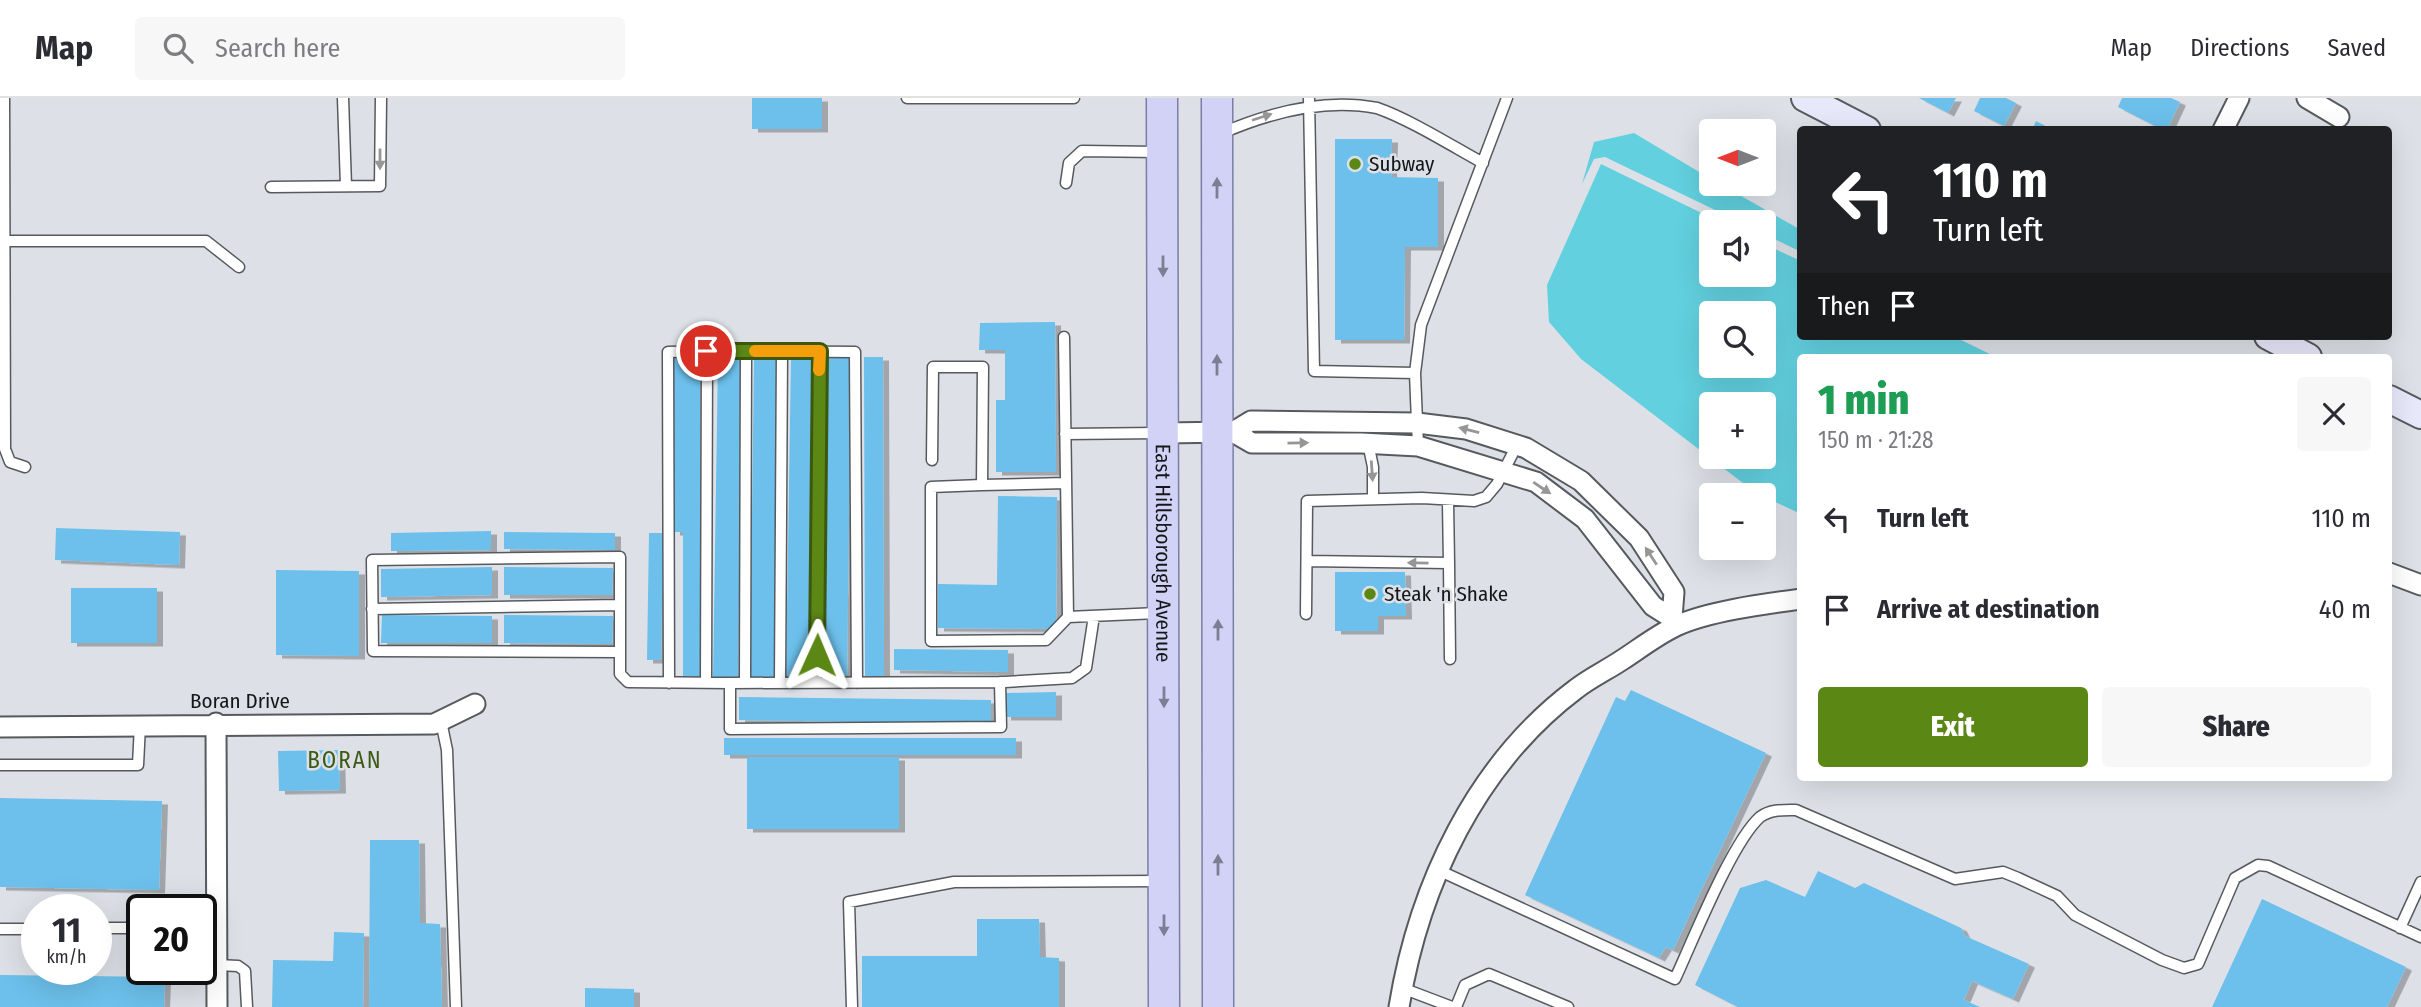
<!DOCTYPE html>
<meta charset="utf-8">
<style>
:root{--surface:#fff;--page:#f7f7f7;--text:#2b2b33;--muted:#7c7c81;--line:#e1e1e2;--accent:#5b8715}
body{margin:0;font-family:"Fira Sans Condensed",sans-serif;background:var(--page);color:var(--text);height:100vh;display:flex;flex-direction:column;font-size:26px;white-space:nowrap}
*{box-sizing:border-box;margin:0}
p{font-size:23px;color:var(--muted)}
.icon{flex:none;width:38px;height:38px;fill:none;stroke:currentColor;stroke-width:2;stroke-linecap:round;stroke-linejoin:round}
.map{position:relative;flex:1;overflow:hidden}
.side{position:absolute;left:1797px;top:256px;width:595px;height:427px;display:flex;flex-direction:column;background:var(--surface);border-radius:7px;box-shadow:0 7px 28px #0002}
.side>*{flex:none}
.guide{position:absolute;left:1797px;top:28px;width:595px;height:214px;border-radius:7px;box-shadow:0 7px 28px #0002;background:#202124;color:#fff;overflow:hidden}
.needle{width:46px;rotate:270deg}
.controls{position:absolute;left:1699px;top:21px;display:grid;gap:14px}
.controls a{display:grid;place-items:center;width:77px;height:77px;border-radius:7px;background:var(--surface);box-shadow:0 7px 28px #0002;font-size:35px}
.speed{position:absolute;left:21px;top:796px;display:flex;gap:14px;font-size:35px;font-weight:700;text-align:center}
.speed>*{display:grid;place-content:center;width:91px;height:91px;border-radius:50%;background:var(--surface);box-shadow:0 7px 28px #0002;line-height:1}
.speed small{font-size:18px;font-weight:400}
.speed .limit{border:4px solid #111;border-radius:10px;background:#fff;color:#111}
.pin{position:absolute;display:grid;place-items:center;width:60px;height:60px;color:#fff;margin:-30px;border:4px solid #fff;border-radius:50%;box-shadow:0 2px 7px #0007}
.me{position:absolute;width:77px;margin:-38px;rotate:1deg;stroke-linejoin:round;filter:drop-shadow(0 0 5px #0008)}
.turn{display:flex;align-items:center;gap:24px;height:147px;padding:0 21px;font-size:32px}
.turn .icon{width:91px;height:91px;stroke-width:2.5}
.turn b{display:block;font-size:49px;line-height:60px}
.then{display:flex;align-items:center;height:66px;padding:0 21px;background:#0003;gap:14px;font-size:26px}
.round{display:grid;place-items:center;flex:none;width:74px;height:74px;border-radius:7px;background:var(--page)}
.headline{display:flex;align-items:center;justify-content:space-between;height:119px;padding:0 21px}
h1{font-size:42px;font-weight:800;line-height:52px;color:#1e9e55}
.cta{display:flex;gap:14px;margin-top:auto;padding:14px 21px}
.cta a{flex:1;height:80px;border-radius:7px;background:var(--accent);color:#fff;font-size:28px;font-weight:800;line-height:80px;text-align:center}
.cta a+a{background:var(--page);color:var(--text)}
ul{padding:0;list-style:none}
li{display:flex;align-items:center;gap:21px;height:91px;padding:0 21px}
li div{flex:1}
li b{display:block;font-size:26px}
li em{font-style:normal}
header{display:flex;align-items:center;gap:42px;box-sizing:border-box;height:98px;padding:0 35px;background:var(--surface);border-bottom:2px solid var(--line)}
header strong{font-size:33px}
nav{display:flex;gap:38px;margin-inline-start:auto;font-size:24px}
.search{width:490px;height:63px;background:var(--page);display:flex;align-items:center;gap:18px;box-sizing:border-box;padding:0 24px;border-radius:7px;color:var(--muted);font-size:26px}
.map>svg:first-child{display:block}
</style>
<header>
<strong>Map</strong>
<div class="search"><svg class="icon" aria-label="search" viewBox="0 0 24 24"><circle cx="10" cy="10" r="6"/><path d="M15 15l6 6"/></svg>Search here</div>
<nav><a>Map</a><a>Directions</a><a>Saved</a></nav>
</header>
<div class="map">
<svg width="2421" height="909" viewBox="0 0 2421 909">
<defs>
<filter id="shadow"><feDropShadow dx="6" dy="3.5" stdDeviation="0" flood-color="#0004"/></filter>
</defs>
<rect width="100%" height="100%" fill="#dde1e7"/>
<!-- water -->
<path fill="#62d0df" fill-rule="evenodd" d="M1634 35 1711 81 1712 86H1720L1801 132V154L1764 136V124H1740L1605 59 1594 61 1582 86 1594 44Z
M1601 66 1720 124H1712V177H1764V146L1801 163V238H1953L1996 259H1801V416L1756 395 1581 261 1549 224 1547 187ZM1712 215H1764V268H1712ZM1712 306H1764V359H1712Z"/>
<!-- building -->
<path fill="#6cc0eb" filter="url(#shadow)" d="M752 0H822V31H752Z
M1919 0H1956L1948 15Z
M1980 0H2006L2016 5 2004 28 1974 13Z
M2122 0H2171L2180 4 2167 32H2163L2118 9Z
M2036 23 2053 32H2032Z
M1335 41H1392L1391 79 1438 80V149H1405L1404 242H1335Z
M1055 224 1056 374H996V302H1005V252H979L980 225Z
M673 259H700L702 583H683V434H674Z
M718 259H742L738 581H713Z
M754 259H779L774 581H750Z
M791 259H815L811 581H786Z
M826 259H851L847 581H822Z
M864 259H883L884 581H865Z
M998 398 1057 399 1056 531 938 530V486L997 487Z
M56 430 180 434 179 467 55 462Z
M491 433V452L391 453V435Z
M504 434 615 435V452L504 451Z
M649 435H663L661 562H647Z
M492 469V497L381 499V471Z
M504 469 613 470 612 497H504Z
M276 472 359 473V558L276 557Z
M1335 474H1405L1406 518H1378V533H1335Z
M71 490H157V545H71Z
M382 517 492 518V545H381Z
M504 517 613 518 612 546 504 545Z
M894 551 1008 552V574L894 572Z
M1631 592 1766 655 1673 852 1666 849 1659 860 1525 797 1616 599 1625 603Z
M1056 594V619H1005V595Z
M739 599 991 602V626L739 622Z
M724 640H1016V657H724Z
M339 652 340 692 279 693 278 653Z
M747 659H899V731H747Z
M0 700 162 703 159 792 0 789Z
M370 742H419L420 825 440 826 442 909H369Z
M1818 773 1855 790 1864 785 1961 830 1965 838 2029 866 2013 901 1972 883 1964 902 1980 909H1738L1695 887 1740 790 1766 782 1805 799Z
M2262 801 2406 869 2387 909H2212Z
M977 821H1039L1040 859 1059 860V909H862V858H977Z
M334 834 364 835 363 909H272L273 862 333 863Z
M0 877 165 879 164 909H0Z
M585 890 634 891V909H585Z"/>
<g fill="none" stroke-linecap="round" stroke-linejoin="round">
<defs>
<path id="lane" d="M4 0 5 351 10 364 25 369
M343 0 346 88
M907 0H1074
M1309 0 1314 273 1415 275 1418 348
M1220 36C1268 15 1325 0 1377 10 1409 21 1452 48 1483 65
M1066 85 1069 65 1082 53 1158 54
M271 89 380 88 381 0
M4 143H206L239 169
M1064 239 1068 519 1158 515
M1415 275 1421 227 1507 0
M1065 336 1159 335
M1368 345 1373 369V401
M932 362 933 269H983L982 387 1066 385
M982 387 931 389V543L1046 542 1068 519
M1307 463 1449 465 1448 404
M1449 465 1450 561
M372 511 620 507
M1306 516 1307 403 1422 400 1474 403 1486 399 1497 386 1517 347
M620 554 373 553 372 462 620 459V576L628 584 730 585
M1000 584 1001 629 730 631V585C820 585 910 585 1000 584H1005L1072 580 1086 570 1094 518
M669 585 668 254 707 253
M706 585 707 253 855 254 857 585
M745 585 746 253
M780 585 782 253
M816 585 820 253
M441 623 447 652 456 909
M0 667H138L140 627
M1438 772 1675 881C1693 842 1732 744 1760 719 1771 711 1784 712 1796 712L1955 781 2003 774 2018 780 2057 798 2075 817 2162 862 2184 870 2198 866 2235 780 2258 767 2268 768 2421 839
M195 812 216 801
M96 830H142
M2400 830 2421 784
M0 831H37
M217 867 238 868 245 873 247 909
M1402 890 1452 909
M852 909 849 804 954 784 1160 783
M1456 909 1465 887 1489 876 1568 909"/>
<path id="street" d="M2307 0 2339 19
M2223 32 2239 0
M1233 334 1252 345H1361L1418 348 1536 384 1585 421 1653 508 1672 520 1676 527
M1163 335 1233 334 1251 323 1417 325 1466 331 1526 350 1581 383 1639 440 1674 494 1672 520
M2389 475 2421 487
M216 625 217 909
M0 629 434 626 475 606
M1399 909C1419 787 1476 666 1576 591 1590 580 1607 572 1622 562 1639 551 1657 537 1676 528 1709 513 1764 506 1801 501"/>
<path id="secondary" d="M1805 0 1867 32
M2268 238 2308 259
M2389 301 2421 317"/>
<g id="primary">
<path id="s1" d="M1162 0 1164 909"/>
<path d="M1217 0 1218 909"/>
</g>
</defs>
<!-- lane casing -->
<use href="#lane" stroke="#565a5e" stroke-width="13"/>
<!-- street casing -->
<use href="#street" stroke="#565a5e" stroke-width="23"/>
<!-- secondary casing -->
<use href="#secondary" stroke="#565a5e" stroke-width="30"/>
<!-- primary casing -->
<use href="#primary" stroke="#7c7da6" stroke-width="33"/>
<!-- lane -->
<use href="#lane" stroke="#fff" stroke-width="10"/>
<!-- street -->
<use href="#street" stroke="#fff" stroke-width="19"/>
<!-- secondary -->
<use href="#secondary" stroke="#e8e8fb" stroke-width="26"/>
<!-- primary -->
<use href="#primary" stroke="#d2d2f7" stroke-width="30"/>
</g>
<!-- one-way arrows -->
<defs><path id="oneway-solid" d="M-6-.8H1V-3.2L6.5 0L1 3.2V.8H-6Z" transform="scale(1.75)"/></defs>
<g fill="#969697">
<use href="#oneway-solid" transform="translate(1262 19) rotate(-18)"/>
<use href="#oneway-solid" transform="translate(380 61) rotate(90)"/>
<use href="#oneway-solid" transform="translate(1469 332) rotate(-166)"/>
<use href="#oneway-solid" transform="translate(1298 345) rotate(-1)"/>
<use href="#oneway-solid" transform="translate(1372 373) rotate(86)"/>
<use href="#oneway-solid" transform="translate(1542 390) rotate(34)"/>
<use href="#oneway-solid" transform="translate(1651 458) rotate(-123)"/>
<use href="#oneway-solid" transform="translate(1418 465) rotate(-179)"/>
</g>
<g fill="#7d7d93">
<use href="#oneway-solid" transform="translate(1217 90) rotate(-90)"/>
<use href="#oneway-solid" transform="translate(1163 168) rotate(90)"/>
<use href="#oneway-solid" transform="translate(1217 267) rotate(-90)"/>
<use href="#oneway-solid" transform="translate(1218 532) rotate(-90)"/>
<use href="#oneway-solid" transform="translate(1164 599) rotate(90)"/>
<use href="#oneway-solid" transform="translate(1218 767) rotate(-90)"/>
<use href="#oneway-solid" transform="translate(1164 827) rotate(90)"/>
</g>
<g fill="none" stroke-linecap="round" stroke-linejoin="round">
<defs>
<path id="route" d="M706 253H820L817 557"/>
</defs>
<!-- route casing -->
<use href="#route" stroke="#3b580e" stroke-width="18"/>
<!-- route -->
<use href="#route" stroke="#5b8715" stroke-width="12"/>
<!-- slow -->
<path stroke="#f59e0b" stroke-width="12" d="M755 253H820L819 272"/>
</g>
<!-- markers -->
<g fill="#5b8715" stroke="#dde1e7" stroke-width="2.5">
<circle cx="1355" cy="66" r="7"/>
<circle cx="1370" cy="496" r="7"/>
</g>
<g text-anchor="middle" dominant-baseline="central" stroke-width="5" stroke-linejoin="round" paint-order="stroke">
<!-- poi labels -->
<g font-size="21" fill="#151618" stroke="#dde1e7" text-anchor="start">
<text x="1369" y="66">Subway</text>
<text x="1384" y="496">Steak 'n Shake</text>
</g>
<!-- street labels -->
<g font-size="21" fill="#151618" stroke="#dde1e7">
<text stroke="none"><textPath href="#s1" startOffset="455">East Hillsborough Avenue</textPath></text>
<text x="240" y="603">Boran Drive</text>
</g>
<!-- neighbourhood labels -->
<g font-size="23" letter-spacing="2" fill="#3d5a15" stroke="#dde1e7">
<text x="345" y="662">BORAN</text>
</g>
</g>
</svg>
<div class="controls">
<a><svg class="needle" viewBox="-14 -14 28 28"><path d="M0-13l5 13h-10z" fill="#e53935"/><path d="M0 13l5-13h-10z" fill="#7c7c81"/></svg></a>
<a><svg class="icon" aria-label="sound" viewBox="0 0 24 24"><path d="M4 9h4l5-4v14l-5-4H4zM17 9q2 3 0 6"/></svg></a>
<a><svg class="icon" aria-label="search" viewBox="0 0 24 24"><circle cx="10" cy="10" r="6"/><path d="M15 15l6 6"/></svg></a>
<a>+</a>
<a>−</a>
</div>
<div class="speed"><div>11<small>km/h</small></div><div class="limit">20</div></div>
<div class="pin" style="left:706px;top:253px;background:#d93025"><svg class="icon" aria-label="arrive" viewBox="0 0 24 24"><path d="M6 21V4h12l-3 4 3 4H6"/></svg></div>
<svg class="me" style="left:817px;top:557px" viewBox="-20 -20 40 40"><path d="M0-17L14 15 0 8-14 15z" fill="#5b8715" stroke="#fff" stroke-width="4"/></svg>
<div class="guide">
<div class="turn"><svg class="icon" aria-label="left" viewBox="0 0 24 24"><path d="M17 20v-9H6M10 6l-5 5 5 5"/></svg><div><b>110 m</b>Turn left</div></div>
<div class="then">Then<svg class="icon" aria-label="arrive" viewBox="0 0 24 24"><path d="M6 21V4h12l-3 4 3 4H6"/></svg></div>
</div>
<section class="side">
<div class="headline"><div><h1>1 min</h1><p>150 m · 21:28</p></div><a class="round"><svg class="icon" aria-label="close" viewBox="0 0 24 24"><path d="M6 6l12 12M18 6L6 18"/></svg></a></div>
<ul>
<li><svg class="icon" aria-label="left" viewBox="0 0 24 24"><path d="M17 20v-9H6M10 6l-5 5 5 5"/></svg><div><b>Turn left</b></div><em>110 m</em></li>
<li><svg class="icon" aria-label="arrive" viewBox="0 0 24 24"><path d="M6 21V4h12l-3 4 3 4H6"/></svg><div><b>Arrive at destination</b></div><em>40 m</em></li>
</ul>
<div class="cta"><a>Exit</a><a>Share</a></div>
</section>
</div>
